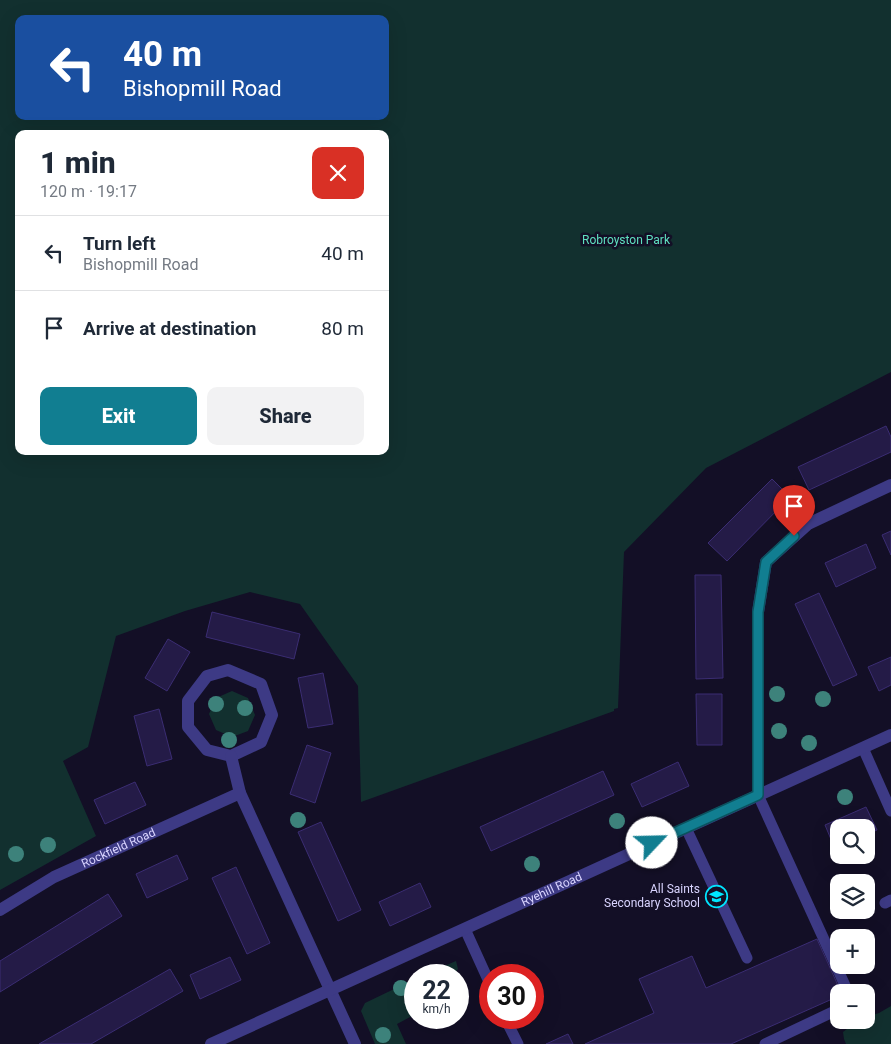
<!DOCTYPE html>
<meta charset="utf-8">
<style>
:root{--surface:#fff;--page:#f2f2f3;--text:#1f2937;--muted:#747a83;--line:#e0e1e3;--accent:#117e91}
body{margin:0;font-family:Roboto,sans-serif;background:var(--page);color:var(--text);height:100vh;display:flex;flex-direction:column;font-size:19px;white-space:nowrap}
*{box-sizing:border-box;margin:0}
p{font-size:16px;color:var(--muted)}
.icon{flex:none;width:28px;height:28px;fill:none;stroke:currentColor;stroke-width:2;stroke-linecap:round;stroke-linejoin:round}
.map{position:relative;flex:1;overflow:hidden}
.sheet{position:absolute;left:15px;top:130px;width:374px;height:325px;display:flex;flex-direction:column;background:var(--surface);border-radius:10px;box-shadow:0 5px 20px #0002}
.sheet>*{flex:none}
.top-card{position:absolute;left:15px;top:15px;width:374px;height:105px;border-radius:10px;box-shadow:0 5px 20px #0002;background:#1a4fa0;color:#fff;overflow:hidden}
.buttons{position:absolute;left:830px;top:819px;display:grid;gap:10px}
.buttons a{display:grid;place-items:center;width:45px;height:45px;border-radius:10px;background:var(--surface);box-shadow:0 5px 20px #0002;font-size:25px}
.speed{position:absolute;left:404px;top:964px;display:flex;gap:10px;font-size:25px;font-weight:700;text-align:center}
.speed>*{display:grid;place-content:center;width:65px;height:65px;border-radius:50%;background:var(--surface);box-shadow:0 5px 20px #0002;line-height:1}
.speed small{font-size:12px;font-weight:400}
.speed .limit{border:8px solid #d22;background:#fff;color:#111}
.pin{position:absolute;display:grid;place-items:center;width:42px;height:42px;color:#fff;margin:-51px -21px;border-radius:50% 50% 50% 0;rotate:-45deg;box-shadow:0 0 5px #0007}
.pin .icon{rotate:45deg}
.me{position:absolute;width:55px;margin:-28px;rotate:66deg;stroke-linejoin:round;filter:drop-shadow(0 0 4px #0008)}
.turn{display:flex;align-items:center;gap:18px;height:105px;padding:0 25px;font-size:22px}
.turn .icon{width:65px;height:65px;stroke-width:2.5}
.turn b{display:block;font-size:35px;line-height:42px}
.round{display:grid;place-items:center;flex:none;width:52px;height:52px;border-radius:10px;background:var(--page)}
.summary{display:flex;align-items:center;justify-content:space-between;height:85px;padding:0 25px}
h1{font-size:30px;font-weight:800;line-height:38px}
.cta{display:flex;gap:10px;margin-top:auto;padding:10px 25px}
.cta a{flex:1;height:58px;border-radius:10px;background:var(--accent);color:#fff;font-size:20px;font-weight:800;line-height:58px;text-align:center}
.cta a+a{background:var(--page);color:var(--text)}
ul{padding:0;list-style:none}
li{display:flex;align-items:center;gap:15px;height:75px;padding:0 25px;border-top:1px solid var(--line)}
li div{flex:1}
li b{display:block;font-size:19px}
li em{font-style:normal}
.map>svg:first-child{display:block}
</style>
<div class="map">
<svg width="891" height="1044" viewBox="0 0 891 1044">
<rect width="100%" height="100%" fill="#130f26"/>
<!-- green -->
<path fill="#12302f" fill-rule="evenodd" d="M0 0H891V372L706 468 624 552 618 708 614 709V711L361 802 358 686 300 604 250 592 185 611 116 636 88 747 63 761 96 836 0 890ZM19 19H385V116H19ZM19 134H385V451H19Z
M232 691 248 698 255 715 248 731 232 737 216 730 209 714 216 698Z
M456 961 458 969 453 975H423Z
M415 979V995L404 1001 412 1016 397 1024 406 1044H375L361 1011 365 1003Z
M891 1006V1044H846L844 1039 843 1032 859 1020H866V1017L879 1013Z"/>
<!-- building -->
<path fill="#241b47" stroke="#3b2d73" d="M886 426 891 437V452L809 490 798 467Z
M772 479 790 497 727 561 708 543Z
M891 531V555L882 535Z
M866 544 876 568 836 587 825 563Z
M695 575H721L723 678 696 679Z
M819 593 857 675 833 686 795 604Z
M212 612 300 634 294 659 206 637Z
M168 639 190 652 167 691 145 678Z
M891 657V685L879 691 868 667Z
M323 673 333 724 308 728 298 678Z
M696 694H722V745H697Z
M159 709 172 759 147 766 134 716Z
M307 745 331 753 315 803 290 794Z
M678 762 689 786 642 807 631 784Z
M603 771 614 795 491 851 480 827Z
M135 782 146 805 105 824 94 800Z
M866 807 877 830 866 835V828H839V847L835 849 825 825Z
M321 822 361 910 338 921 298 832Z
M177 855 188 879 147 898 136 874Z
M236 867 270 943 247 954 212 878Z
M420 883 431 907 390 926 379 902Z
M108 894 122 916 0 992V961Z
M817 939 841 992H839V996L731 1044H585L654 1013 639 979 692 956 706 988Z
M230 957 241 980 200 999 190 975Z
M170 969 183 991 91 1044H39Z
M568 1034 573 1044H546Z"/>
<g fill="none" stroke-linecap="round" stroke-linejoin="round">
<!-- lane -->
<path stroke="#3d3a85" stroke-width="11" d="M863 748 891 811
M758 795 848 992
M686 828 747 958
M885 903 891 900
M465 929 490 984
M505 1018 518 1044
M765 1044 839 1009"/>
<!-- street -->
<g stroke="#3d3a85" stroke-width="12">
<path d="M228 670 261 684 272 715 261 742 231 756 207 750 188 727V701L207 676Z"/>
<path d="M231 756 240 793 355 1044"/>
<path d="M758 795V612L766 562 808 524 891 485"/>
<path id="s1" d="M0 910 54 877 240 793"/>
<path id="s2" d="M211 1044 891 735"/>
</g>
</g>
<!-- trees -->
<g fill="#3d827b">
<circle cx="777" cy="694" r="8"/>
<circle cx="823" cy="699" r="8"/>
<circle cx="216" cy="704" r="8"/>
<circle cx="245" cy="708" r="8"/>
<circle cx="779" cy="731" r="8"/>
<circle cx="229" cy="740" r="8"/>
<circle cx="809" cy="743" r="8"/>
<circle cx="845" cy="797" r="8"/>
<circle cx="298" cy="820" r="8"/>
<circle cx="617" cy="821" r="8"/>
<circle cx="48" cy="845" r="8"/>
<circle cx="16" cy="854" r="8"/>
<circle cx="532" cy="864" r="8"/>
<circle cx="401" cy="988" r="8"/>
<circle cx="383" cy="1035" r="8"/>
</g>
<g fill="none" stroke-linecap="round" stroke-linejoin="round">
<defs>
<path id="route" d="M652 843 758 795V612L766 562 794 536"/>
</defs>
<!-- route casing -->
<use href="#route" stroke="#0b525e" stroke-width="12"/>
<!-- route -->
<use href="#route" stroke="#117e91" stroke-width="9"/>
</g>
<!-- icons -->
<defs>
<symbol id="school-ring" viewBox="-11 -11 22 22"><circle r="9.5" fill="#130f26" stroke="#00e5ff" stroke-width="1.5"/><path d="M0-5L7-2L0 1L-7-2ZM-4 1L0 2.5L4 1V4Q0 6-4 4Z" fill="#00e5ff"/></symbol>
</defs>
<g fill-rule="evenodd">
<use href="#school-ring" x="704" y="884" width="25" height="25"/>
</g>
<g text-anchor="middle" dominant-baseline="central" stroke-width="5" stroke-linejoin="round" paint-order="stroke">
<!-- park labels -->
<g font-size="12" fill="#5fe0c0" stroke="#130f26">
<text x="626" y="240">Robroyston Park</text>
</g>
<!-- street labels -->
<g font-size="12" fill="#d9d4ff" stroke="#130f26">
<text stroke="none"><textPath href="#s1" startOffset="134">Rockfield Road</textPath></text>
<text stroke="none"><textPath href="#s2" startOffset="374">Ryehill Road</textPath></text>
</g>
<!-- poi labels -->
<g font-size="12" fill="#d9d4ff" stroke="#130f26" text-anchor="end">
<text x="700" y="889">All Saints<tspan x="700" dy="14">Secondary School</tspan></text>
</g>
</g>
</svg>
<div class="buttons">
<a><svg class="icon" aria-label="search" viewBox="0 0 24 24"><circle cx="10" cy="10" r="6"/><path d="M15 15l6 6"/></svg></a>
<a><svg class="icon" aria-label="layers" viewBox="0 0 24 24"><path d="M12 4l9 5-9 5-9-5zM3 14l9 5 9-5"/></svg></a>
<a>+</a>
<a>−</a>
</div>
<div class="speed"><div>22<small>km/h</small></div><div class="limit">30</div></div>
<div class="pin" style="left:794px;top:536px;background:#d93025"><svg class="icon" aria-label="arrive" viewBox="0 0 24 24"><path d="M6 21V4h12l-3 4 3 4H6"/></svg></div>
<svg class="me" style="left:652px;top:843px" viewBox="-20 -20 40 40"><circle r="19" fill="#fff"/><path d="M0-13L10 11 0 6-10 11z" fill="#117e91"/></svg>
<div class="top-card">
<div class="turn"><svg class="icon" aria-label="left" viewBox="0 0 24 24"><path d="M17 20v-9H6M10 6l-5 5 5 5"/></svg><div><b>40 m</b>Bishopmill Road</div></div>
</div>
<section class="sheet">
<div class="summary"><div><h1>1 min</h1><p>120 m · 19:17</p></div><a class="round" style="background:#d93025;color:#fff"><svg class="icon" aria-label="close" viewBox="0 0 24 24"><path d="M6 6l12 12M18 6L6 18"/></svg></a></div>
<ul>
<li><svg class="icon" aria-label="left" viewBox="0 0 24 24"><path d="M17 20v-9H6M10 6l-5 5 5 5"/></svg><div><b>Turn left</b><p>Bishopmill Road</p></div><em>40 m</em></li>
<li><svg class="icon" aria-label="arrive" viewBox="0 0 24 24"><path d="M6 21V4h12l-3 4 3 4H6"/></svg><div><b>Arrive at destination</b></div><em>80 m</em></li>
</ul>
<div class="cta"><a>Exit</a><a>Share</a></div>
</section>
</div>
